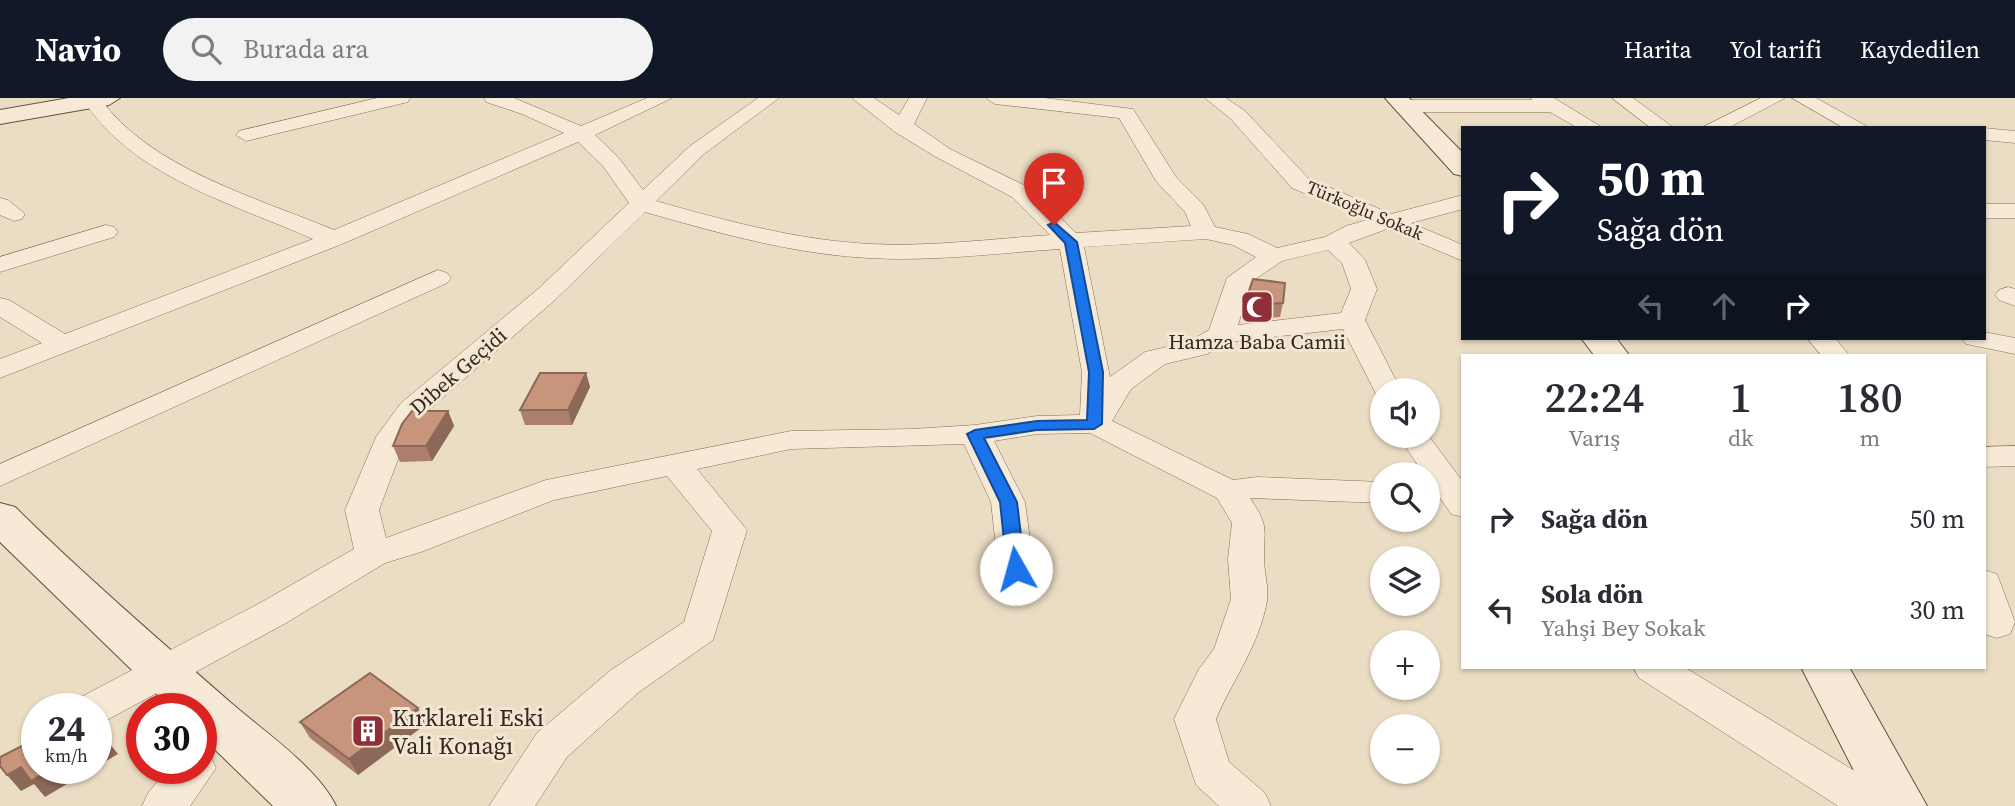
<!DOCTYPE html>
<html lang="tr">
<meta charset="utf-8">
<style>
:root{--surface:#fff;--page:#f2f2f3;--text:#2b2b33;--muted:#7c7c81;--accent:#111827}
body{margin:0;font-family:"Source Serif 4",serif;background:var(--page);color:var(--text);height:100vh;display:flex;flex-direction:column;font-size:26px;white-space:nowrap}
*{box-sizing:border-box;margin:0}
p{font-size:23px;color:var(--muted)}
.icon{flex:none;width:38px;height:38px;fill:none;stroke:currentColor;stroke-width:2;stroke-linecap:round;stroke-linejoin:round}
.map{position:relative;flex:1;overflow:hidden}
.drawer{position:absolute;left:1461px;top:256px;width:525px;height:315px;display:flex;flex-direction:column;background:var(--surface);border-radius:0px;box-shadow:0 2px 5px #0004}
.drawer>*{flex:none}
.guide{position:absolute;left:1461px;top:28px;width:525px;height:214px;border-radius:0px;box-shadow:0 2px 5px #0004;background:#111827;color:#fff;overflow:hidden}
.controls{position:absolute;left:1370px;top:280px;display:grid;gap:14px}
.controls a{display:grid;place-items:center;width:70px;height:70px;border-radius:50%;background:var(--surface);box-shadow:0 2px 5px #0004;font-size:35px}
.speed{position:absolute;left:21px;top:595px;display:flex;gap:14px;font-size:35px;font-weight:700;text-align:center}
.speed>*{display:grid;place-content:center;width:91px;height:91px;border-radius:50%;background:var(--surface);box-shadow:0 2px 5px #0004;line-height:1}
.speed small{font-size:18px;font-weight:400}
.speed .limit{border:10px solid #d22;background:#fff;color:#111}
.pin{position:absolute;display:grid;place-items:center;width:60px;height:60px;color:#fff;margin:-72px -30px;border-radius:50% 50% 50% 0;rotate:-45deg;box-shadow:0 0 7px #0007}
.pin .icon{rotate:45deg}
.me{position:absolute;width:77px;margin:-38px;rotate:353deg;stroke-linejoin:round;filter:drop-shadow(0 0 5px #0008)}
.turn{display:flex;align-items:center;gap:24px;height:147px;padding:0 21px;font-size:32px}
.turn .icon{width:91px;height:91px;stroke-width:2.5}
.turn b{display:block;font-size:49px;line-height:60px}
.lanes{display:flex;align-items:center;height:66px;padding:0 21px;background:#0003;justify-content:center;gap:35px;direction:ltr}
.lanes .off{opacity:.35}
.eta{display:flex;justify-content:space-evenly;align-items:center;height:119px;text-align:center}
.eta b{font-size:42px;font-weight:600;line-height:49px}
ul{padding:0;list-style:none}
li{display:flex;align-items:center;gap:21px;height:91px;padding:0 21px}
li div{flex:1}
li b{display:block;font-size:26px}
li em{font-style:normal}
header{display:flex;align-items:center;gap:42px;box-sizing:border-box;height:98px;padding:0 35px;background:var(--accent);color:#fff}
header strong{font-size:33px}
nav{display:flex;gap:38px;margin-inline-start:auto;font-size:24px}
.search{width:490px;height:63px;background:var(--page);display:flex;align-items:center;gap:18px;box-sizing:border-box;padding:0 24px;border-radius:38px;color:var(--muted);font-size:26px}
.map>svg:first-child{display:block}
</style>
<header>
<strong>Navio</strong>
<div class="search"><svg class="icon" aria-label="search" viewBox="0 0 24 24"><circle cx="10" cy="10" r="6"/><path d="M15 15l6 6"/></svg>Burada ara</div>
<nav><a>Harita</a><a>Yol tarifi</a><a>Kaydedilen</a></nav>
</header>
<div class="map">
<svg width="2015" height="708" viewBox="0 0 2015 708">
<rect width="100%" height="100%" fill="#ebdcc4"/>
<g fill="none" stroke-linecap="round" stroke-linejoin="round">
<defs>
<path id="street" d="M86 0H100C149 70 258 100 334 132L564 35 522 16 486 4 484 0H514L581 28 647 0H672L595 37 618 59 643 92 690 48 758 0H779L704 56 656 103C726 123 797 142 870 146 930 149 991 141 1050 137L1012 99 936 59 895 34 852 0H874L899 17 909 0H927L914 26 950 51 1028 89 1076 135 1191 128 1185 114 1156 83 1119 20 995 6 986 0H1045L1133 11 1176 79 1203 106 1215 129 1248 136 1277 150 1325 139 1346 128 1367 122 1292 90 1231 21 1205 0H1226L1245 13 1308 80 1391 116 1463 97V111L1411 125 1463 147V163L1387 131 1349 145 1365 162 1377 191 1365 222 1401 292H1382V300L1377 298 1343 231 1228 244 1207 256 1165 266 1131 291 1112 323 1233 382 1257 379 1382 384V405L1250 400C1269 429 1264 428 1264 460 1264 474 1269 490 1267 503 1259 548 1233 581 1216 621L1229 664 1265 695 1271 708H1219L1196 687 1174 621 1199 571 1214 551 1231 501 1228 461 1232 425 1217 400 1090 335 1037 336 994 343 1025 404 1037 494 1032 503 1019 507 1006 503 1001 494 991 404 964 346 791 351 697 371 747 432 713 542 639 594 567 659 535 708H489L537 635 611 572 684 524 712 433 667 378 554 402 421 454 385 465 286 525 107 622 96 626V611H73L79 600 260 505 354 451 345 412 376 339 401 305 538 191 629 105 603 68 578 44 342 146 0 280V261L42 245 0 219V200L9 202 65 236 313 141C234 106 133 79 84 3ZM645 114C718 135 793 156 869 160 932 164 997 155 1060 151L1082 274 1080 317 1037 318 975 327 912 331 791 333 546 382 386 440 379 412 406 340 423 317 556 201ZM1206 141 1233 147 1256 159 1227 180 1209 232 1188 244 1145 254 1110 279 1084 149ZM1328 152 1342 165 1351 191 1341 215 1238 227 1251 184 1282 163Z
M377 0H410L408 4 246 43 236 37 239 33Z
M1531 0H1554L1603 30H1578L1550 14H1405L1395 8 1405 2H1532Z
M1612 0H1633L1674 30H1651Z
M1761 0H1785L1728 30H1701Z
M1792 0H1816L1870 30H1844Z
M1984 30 2015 33V45L1984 42Z
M0 100 8 102 25 116 22 121 14 123 0 117Z
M1984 106H2015V120H1984Z
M106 127 114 129 118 134 114 139 0 174V159Z
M438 172 447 175 451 180 447 185 0 388V366Z
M2008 189 2015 191V208L1999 202 1995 197 1999 192Z
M1984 234 2015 240V256L1966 246 1962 240H1984Z
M1807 240H1835L1849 257H1821Z
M1428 337 1463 384V419L1451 416 1428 382V376H1424L1398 338Z
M2015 348V368L1984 369V349Z
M1984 472 1997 476 2015 524 2010 536 1997 540 1984 536Z
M1633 569H1684L1891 695 1897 708H1838L1639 580Z
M201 654 210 657 216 670 190 708H142L148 695 169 670H201Z"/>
<path id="secondary" d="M69 0H120L109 7 0 26V12Z
M1385 0H1409L1463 55V78L1454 76Z
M1581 240H1616L1629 257H1594Z
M0 405 15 409C84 477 157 540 230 604 262 632 318 670 336 708H273L201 638V611H172L0 444Z
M1801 569H1849L1927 708H1872Z"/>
</defs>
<!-- street casing -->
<use href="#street" stroke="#846e5c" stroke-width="1"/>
<!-- secondary casing -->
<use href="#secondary" stroke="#664f3f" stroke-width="2"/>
<!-- street -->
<use href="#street" fill="#f6ead7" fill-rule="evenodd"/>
<!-- secondary -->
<use href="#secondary" fill="#f6ead7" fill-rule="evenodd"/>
</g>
<!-- wall -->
<path fill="#ab7f6b" d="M1283 205 1280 219 1242 222 1244 208Z
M586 275 590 289 572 327H525L520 312Z
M448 313 454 328 432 363 400 364 393 348Z
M300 624 426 626 358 677 310 640Z"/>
<!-- shaded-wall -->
<path fill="#8b6857" d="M586 275 590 289 572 327 568 312Z
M448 313 454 328 432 363 426 348Z
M418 610 426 626 358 677 349 661Z
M105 640 118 656 96 669V645Z
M21 669 52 670H94L45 699 34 686 21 693 7 677Z"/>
<!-- building -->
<path fill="#c7947c" stroke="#8b6857" stroke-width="2" d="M1253 181 1285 185 1283 205 1244 208Z
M540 275H586L568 312H520Z
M412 313H448L426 348H393L402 326Z
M370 575 418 610 349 661 300 624Z
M79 606 82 611H70Z
M37 629V670H52L31 683 21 669 7 677 0 668V659L24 647 26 635Z
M96 629 105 640 96 645Z"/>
<!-- route -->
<path fill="#1a73e8" stroke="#114b97" stroke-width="2" d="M1054 124 1077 144 1103 274 1102 326 1094 331 1037 332 984 340 1017 404 1025 471 1016 478 1007 471 1000 404 967 336 975 332 1037 323 1087 322 1089 274 1065 145 1048 127Z"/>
<!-- icons -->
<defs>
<symbol id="mosque-square" viewBox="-11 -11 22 22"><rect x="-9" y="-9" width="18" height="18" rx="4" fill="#8f3039" stroke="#f3e7d3"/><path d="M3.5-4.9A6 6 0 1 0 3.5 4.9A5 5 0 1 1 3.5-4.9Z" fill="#fff"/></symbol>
<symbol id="building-square" viewBox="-11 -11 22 22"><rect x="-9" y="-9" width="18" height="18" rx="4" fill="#8f3039" stroke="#f3e7d3"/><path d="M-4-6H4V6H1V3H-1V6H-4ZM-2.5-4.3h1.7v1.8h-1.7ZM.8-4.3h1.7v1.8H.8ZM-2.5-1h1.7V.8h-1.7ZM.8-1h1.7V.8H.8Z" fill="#fff"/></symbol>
</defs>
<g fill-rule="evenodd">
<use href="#mosque-square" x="1238" y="190" width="38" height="38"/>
<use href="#building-square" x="349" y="614" width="38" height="38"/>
</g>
<g text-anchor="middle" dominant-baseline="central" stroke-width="6" stroke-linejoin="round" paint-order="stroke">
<!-- far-street labels -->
<g font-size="18" fill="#35281f" stroke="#f3e7d3">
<text transform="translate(1365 112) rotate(23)">Türkoğlu Sokak</text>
</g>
<!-- poi labels -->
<g font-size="21" fill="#35281f" stroke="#f3e7d3">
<text x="1257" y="243">Hamza Baba Camii</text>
</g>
<!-- street labels -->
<g font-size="21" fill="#35281f" stroke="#f3e7d3">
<text transform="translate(458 273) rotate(-41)">Dibek Geçidi</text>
</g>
<!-- near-poi labels -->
<g font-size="24" fill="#35281f" stroke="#f3e7d3" text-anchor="start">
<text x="392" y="619">Kırklareli Eski<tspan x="392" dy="28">Vali Konağı</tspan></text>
</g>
</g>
</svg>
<div class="controls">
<a><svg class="icon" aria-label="sound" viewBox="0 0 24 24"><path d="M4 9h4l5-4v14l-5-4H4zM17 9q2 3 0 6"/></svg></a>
<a><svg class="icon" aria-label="search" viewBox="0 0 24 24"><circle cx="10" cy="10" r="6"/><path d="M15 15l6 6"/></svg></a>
<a><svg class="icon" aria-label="layers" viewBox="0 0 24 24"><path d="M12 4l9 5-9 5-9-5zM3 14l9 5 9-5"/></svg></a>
<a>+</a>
<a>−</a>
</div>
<div class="speed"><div>24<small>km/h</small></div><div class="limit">30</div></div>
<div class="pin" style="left:1054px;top:127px;background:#d93025"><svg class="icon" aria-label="arrive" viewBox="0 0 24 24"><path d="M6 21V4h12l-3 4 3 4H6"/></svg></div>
<svg class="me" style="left:1016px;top:471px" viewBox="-20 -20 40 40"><circle r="19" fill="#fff"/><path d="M0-13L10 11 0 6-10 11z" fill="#1a73e8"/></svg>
<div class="guide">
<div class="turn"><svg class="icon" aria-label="right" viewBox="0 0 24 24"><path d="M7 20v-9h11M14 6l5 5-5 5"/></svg><div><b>50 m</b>Sağa dön</div></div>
<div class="lanes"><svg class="icon off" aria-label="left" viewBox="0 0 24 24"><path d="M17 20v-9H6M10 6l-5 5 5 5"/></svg><svg class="icon off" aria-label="ahead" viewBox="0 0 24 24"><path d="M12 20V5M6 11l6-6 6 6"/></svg><svg class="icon" aria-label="right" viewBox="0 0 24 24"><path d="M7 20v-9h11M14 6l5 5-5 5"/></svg></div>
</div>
<section class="drawer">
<div class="eta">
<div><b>22:24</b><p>Varış</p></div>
<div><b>1</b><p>dk</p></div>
<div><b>180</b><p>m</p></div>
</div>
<ul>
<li><svg class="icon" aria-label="right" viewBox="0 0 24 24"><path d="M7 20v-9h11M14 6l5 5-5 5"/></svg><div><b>Sağa dön</b></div><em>50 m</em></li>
<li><svg class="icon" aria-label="left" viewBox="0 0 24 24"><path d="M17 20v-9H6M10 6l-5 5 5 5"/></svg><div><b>Sola dön</b><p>Yahşi Bey Sokak</p></div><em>30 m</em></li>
</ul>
</section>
</div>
